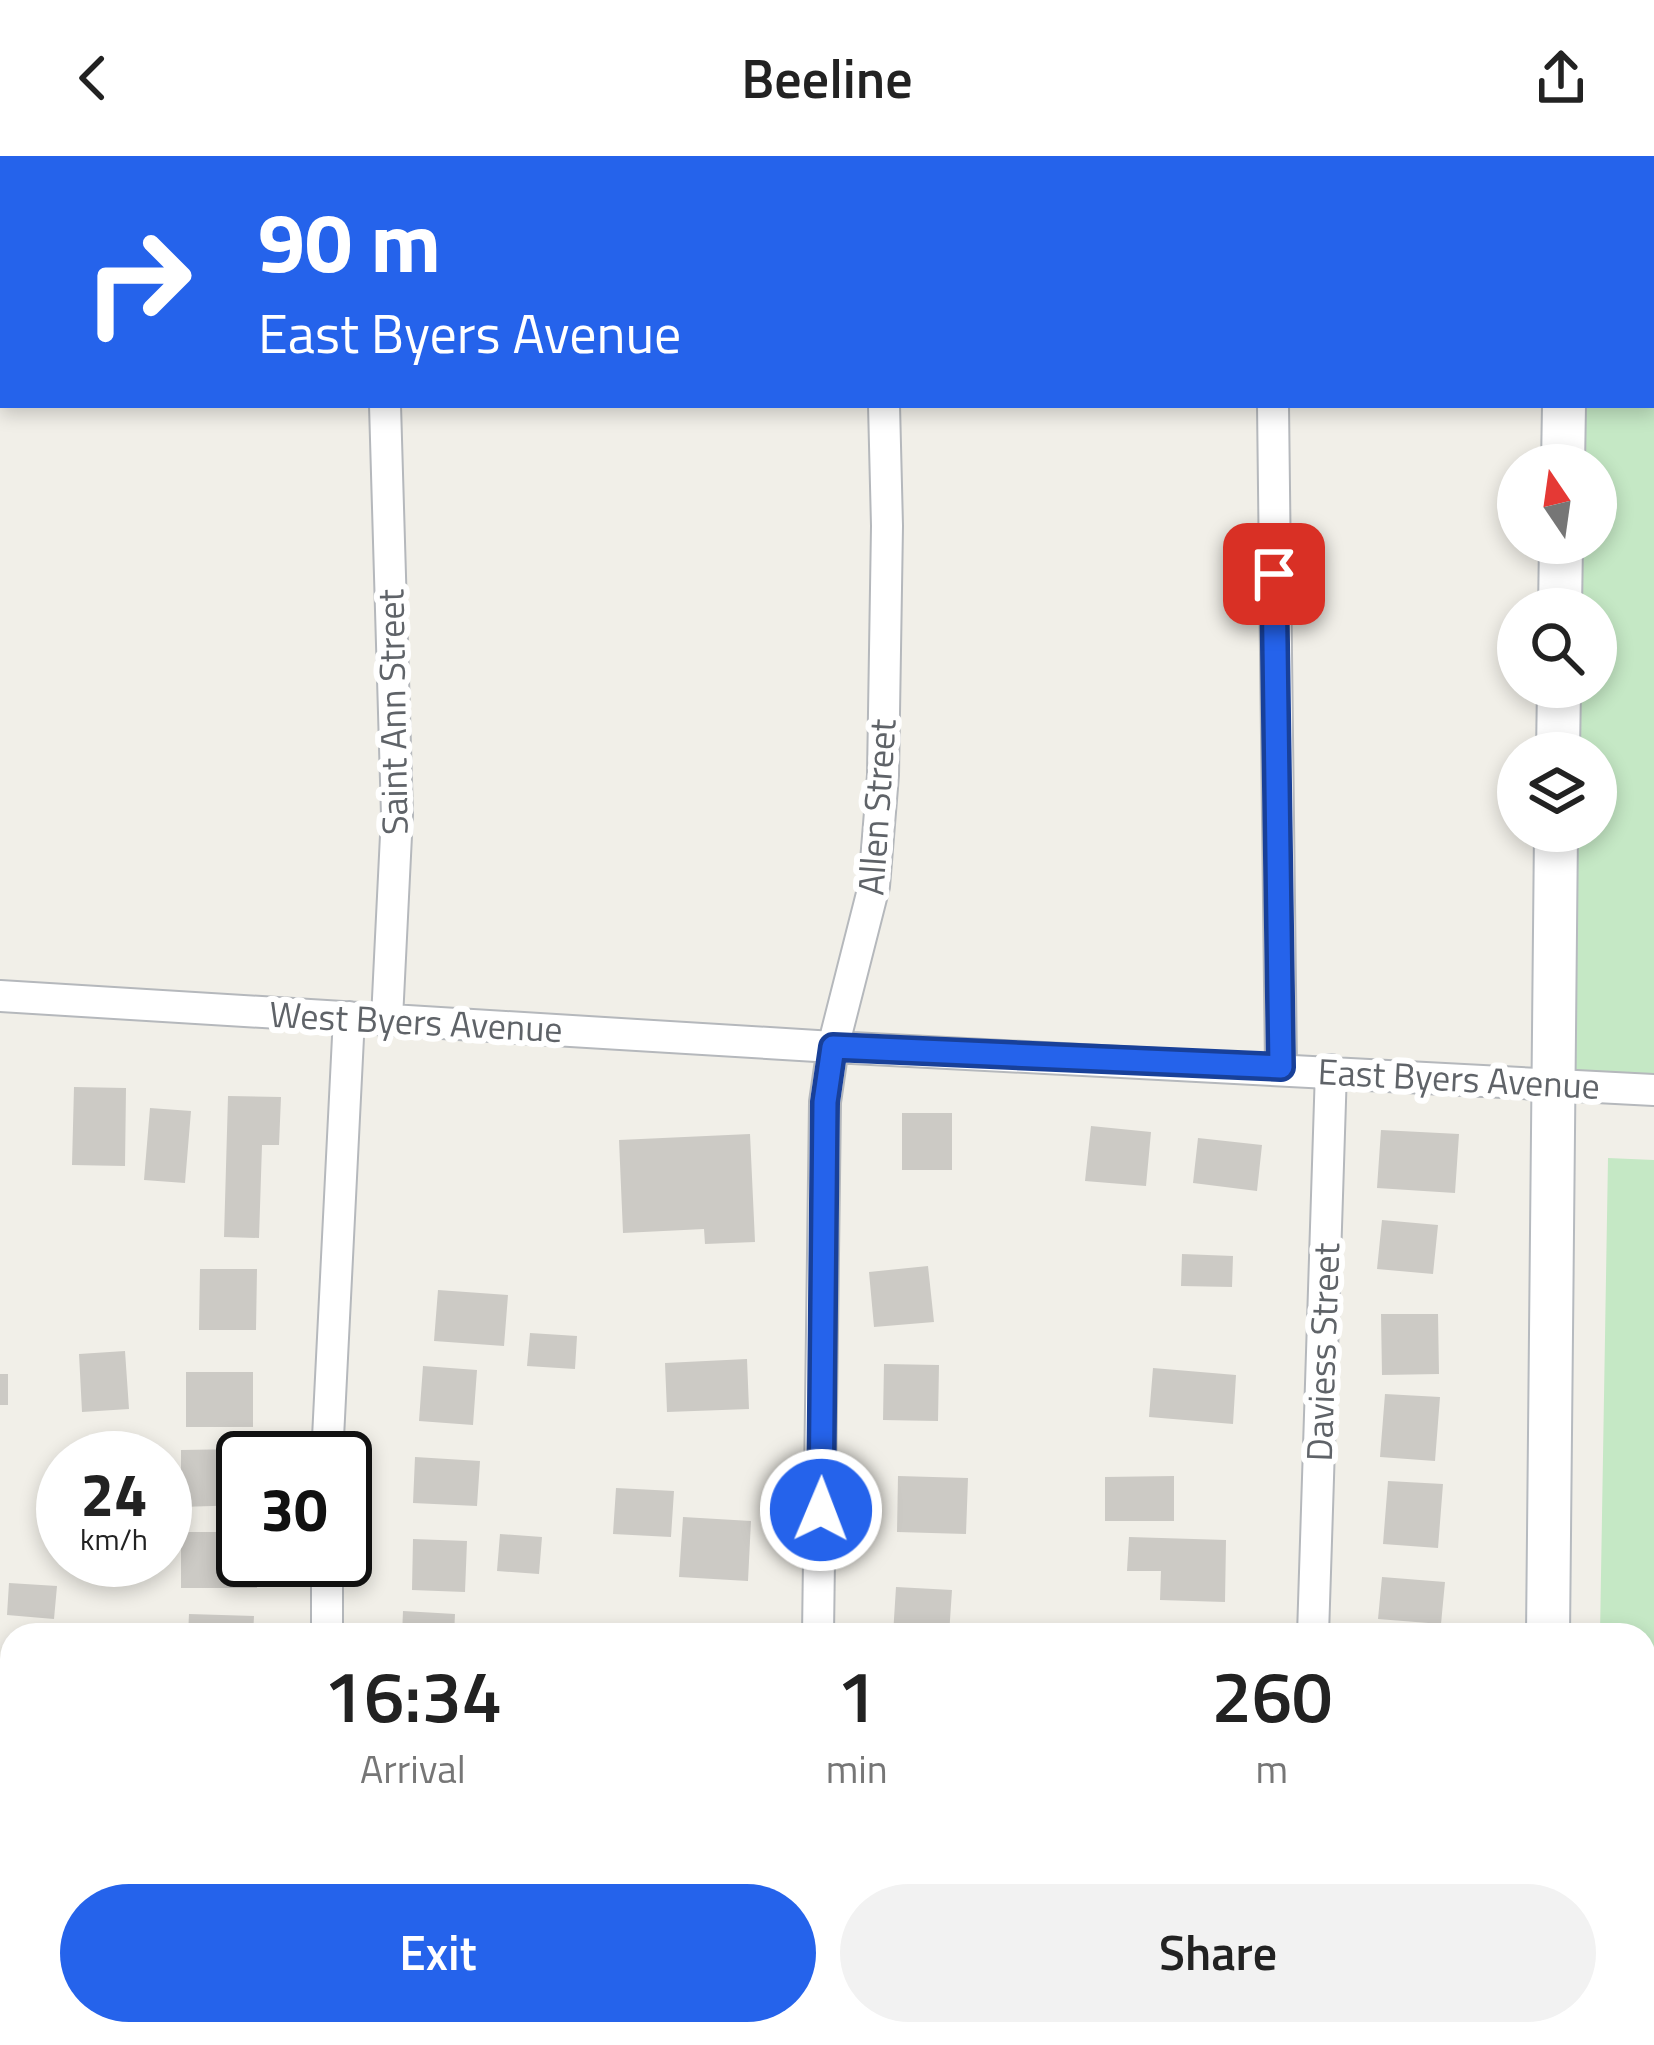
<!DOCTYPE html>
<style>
:root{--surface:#fff;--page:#f2f2f2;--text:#222;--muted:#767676;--accent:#2563eb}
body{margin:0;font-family:"Titillium Web",sans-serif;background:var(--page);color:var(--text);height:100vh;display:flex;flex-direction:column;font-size:45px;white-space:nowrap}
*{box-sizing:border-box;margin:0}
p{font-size:39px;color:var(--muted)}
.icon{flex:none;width:66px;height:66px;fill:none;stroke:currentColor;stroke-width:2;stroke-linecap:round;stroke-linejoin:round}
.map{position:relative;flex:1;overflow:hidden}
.side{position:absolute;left:0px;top:1467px;width:1656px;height:423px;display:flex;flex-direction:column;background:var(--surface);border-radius:36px 36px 0 0;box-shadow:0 6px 18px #0003}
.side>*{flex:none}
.banner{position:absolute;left:0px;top:0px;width:1656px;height:252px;box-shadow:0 6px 18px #0003;background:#2563eb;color:#fff;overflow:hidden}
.needle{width:78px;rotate:347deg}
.fabs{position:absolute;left:1497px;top:288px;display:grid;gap:24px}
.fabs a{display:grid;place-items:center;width:120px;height:120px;border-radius:50%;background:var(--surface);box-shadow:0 6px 18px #0003;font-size:60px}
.speed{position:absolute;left:36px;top:1275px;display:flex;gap:24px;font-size:60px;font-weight:700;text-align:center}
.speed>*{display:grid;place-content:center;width:156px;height:156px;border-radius:50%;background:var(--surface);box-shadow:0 6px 18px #0003;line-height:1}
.speed small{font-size:30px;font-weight:400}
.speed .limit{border:6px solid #111;border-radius:18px;background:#fff;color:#111}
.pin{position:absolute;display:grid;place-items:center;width:102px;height:102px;color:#fff;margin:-51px;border-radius:24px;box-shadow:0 6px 18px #0006}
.me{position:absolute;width:132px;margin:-66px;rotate:1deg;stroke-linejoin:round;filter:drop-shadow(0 0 9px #0008)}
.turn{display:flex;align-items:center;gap:42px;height:252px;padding:0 60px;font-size:54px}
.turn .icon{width:156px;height:156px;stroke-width:2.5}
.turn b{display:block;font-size:84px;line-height:102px}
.eta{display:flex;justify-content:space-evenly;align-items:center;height:204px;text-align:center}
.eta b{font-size:72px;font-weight:600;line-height:84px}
.cta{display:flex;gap:24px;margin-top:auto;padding:24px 60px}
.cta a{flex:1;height:138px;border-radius:72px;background:var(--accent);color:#fff;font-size:48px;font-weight:600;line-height:138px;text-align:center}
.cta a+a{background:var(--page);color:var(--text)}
header{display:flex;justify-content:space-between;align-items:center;height:156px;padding:0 60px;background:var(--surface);font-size:54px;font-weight:600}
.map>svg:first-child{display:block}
</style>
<header><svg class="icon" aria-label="back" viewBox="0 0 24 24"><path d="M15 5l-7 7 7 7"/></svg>Beeline<svg class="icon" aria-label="share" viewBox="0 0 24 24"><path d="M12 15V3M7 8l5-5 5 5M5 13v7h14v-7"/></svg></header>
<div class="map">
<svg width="1654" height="1889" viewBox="0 0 1654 1889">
<rect width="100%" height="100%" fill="#f1efe8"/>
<!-- green -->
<path fill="#c5e8c5" d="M1568 0H1654V929L1552 927 1556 675H1596V597H1558L1559 531H1596V453H1560L1561 387H1596V309H1563L1564 249H1653V3Z
M1608 1002 1654 1004V1889H1593V1878H1644V1479H1600Z"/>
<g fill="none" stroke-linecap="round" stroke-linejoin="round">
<!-- stream -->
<path stroke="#aadaff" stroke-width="10" d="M1330 1878 1343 1889"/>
</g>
<!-- building -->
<path fill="#cccac5" d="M74 931 126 932 125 1010 72 1009Z
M228 940 281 941 279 989H262L259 1082 224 1081Z
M150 952 191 955 185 1027 144 1024Z
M902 957H952V1014H902Z
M1091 970 1151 976 1146 1030 1085 1025Z
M1381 974 1459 978 1455 1037 1377 1032Z
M750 978 755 1086 705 1088 704 1073 623 1077 619 984Z
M1198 982 1262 989 1257 1035 1193 1027Z
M1382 1064 1438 1069 1433 1118 1377 1113Z
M1182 1098 1233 1100 1232 1131 1181 1130Z
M928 1110 934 1166 874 1171 869 1116Z
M200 1113H257L256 1174H199Z
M438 1134 508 1139 504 1190 434 1185Z
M1381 1158H1438L1439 1218 1382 1219Z
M530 1177 577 1180 575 1213 527 1210Z
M125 1195 129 1253 82 1256 79 1198Z
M747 1203 749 1253 667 1256 665 1207Z
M884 1208 939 1209 938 1265 883 1264Z
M423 1210 477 1214 473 1269 419 1265Z
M1153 1212 1236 1219 1233 1268 1149 1261Z
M186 1216H253V1271H186Z
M0 1218H8V1249H0Z
M1385 1238 1440 1241 1435 1305 1380 1301Z
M242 1293 243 1349 181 1351V1294Z
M415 1301 480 1305 477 1350 413 1347Z
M898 1320 968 1322 966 1378 897 1376Z
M1174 1320V1365H1105V1321Z
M1388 1325 1443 1328 1438 1392 1383 1388Z
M616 1332 674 1335 671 1381 613 1378Z
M683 1361 751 1365 748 1425 679 1421Z
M181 1376H243V1404H258L257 1432H181Z
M500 1378 542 1381 539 1418 497 1415Z
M1129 1381 1226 1384 1225 1446 1160 1444 1161 1415H1127Z
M413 1383 467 1385 465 1436 412 1434Z
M1382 1421 1445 1426 1441 1468 1378 1463Z
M9 1427 57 1430 54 1463 7 1459Z
M896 1431 952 1434 949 1479H893Z
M403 1455 455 1458 454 1479H402Z
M189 1458 254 1460 253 1479H188Z
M1227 1472V1479H1157V1473Z
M0 1557 12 1558V1609L0 1608Z
M192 1878H244V1889H191Z
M401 1879 458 1880V1889H401Z"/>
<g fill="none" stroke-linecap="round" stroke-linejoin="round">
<defs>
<path id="street" d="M375 0V3
M879 0V3
M1282 3 1283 0
M385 249 397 659 387 863
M1273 249 1281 911
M0 840 833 891 1654 934
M327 1302 349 861
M327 1404V1479
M818 1479 825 946 833 891 874 730 883 619 887 370 884 249
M1313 1479 1331 914
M0 1707 12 1708
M325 1889V1878
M808 1889V1878
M1304 1889V1878"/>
<path id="secondary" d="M1568 3V0
M1563 309 1564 249
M1560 453 1561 387
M1558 597 1559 531
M1548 1479 1556 675
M1545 1889V1878"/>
</defs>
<!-- street casing -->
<use href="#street" stroke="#b5b8bc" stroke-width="34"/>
<!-- secondary casing -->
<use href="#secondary" stroke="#b6babf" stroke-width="46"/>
<!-- street -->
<use href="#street" stroke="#fff" stroke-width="30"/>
<!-- secondary -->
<use href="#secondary" stroke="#fff" stroke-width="42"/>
</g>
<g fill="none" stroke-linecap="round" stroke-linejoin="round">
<defs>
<path id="route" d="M821 1354 825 946 833 891 1281 911 1274 418"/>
</defs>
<!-- route casing -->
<use href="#route" stroke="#184099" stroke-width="30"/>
<!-- route -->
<use href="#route" stroke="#2563eb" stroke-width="21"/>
</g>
<g text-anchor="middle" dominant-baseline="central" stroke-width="12" stroke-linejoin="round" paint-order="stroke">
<!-- street labels -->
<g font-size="36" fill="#5f6368" stroke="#fff">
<text transform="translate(392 556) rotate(-91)">Saint Ann Street</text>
<text transform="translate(876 651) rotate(-86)">Allen Street</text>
<text transform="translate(416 865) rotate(3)">West Byers Avenue</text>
<text transform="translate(1459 922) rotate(3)">East Byers Avenue</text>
<text transform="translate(1322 1196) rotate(-88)">Daviess Street</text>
</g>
</g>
</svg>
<div class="fabs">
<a><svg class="needle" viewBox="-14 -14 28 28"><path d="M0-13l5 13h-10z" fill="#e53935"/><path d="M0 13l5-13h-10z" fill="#767676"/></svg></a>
<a><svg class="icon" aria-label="search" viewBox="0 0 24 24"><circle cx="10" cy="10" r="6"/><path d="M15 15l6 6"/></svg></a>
<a><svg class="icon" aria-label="layers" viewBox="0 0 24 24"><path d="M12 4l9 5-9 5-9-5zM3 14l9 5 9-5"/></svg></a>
</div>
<div class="speed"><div>24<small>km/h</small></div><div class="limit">30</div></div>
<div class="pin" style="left:1274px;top:418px;background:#d93025"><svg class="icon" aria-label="arrive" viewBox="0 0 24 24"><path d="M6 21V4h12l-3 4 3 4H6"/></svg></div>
<svg class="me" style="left:821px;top:1354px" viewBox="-20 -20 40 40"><circle r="17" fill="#2563eb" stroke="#fff" stroke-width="3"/><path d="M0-11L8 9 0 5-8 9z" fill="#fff"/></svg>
<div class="banner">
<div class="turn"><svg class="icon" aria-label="right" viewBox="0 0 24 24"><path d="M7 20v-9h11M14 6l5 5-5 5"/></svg><div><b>90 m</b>East Byers Avenue</div></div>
</div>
<section class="side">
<div class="eta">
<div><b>16:34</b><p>Arrival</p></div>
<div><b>1</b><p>min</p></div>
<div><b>260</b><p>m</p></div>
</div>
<div class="cta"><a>Exit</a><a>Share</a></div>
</section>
</div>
